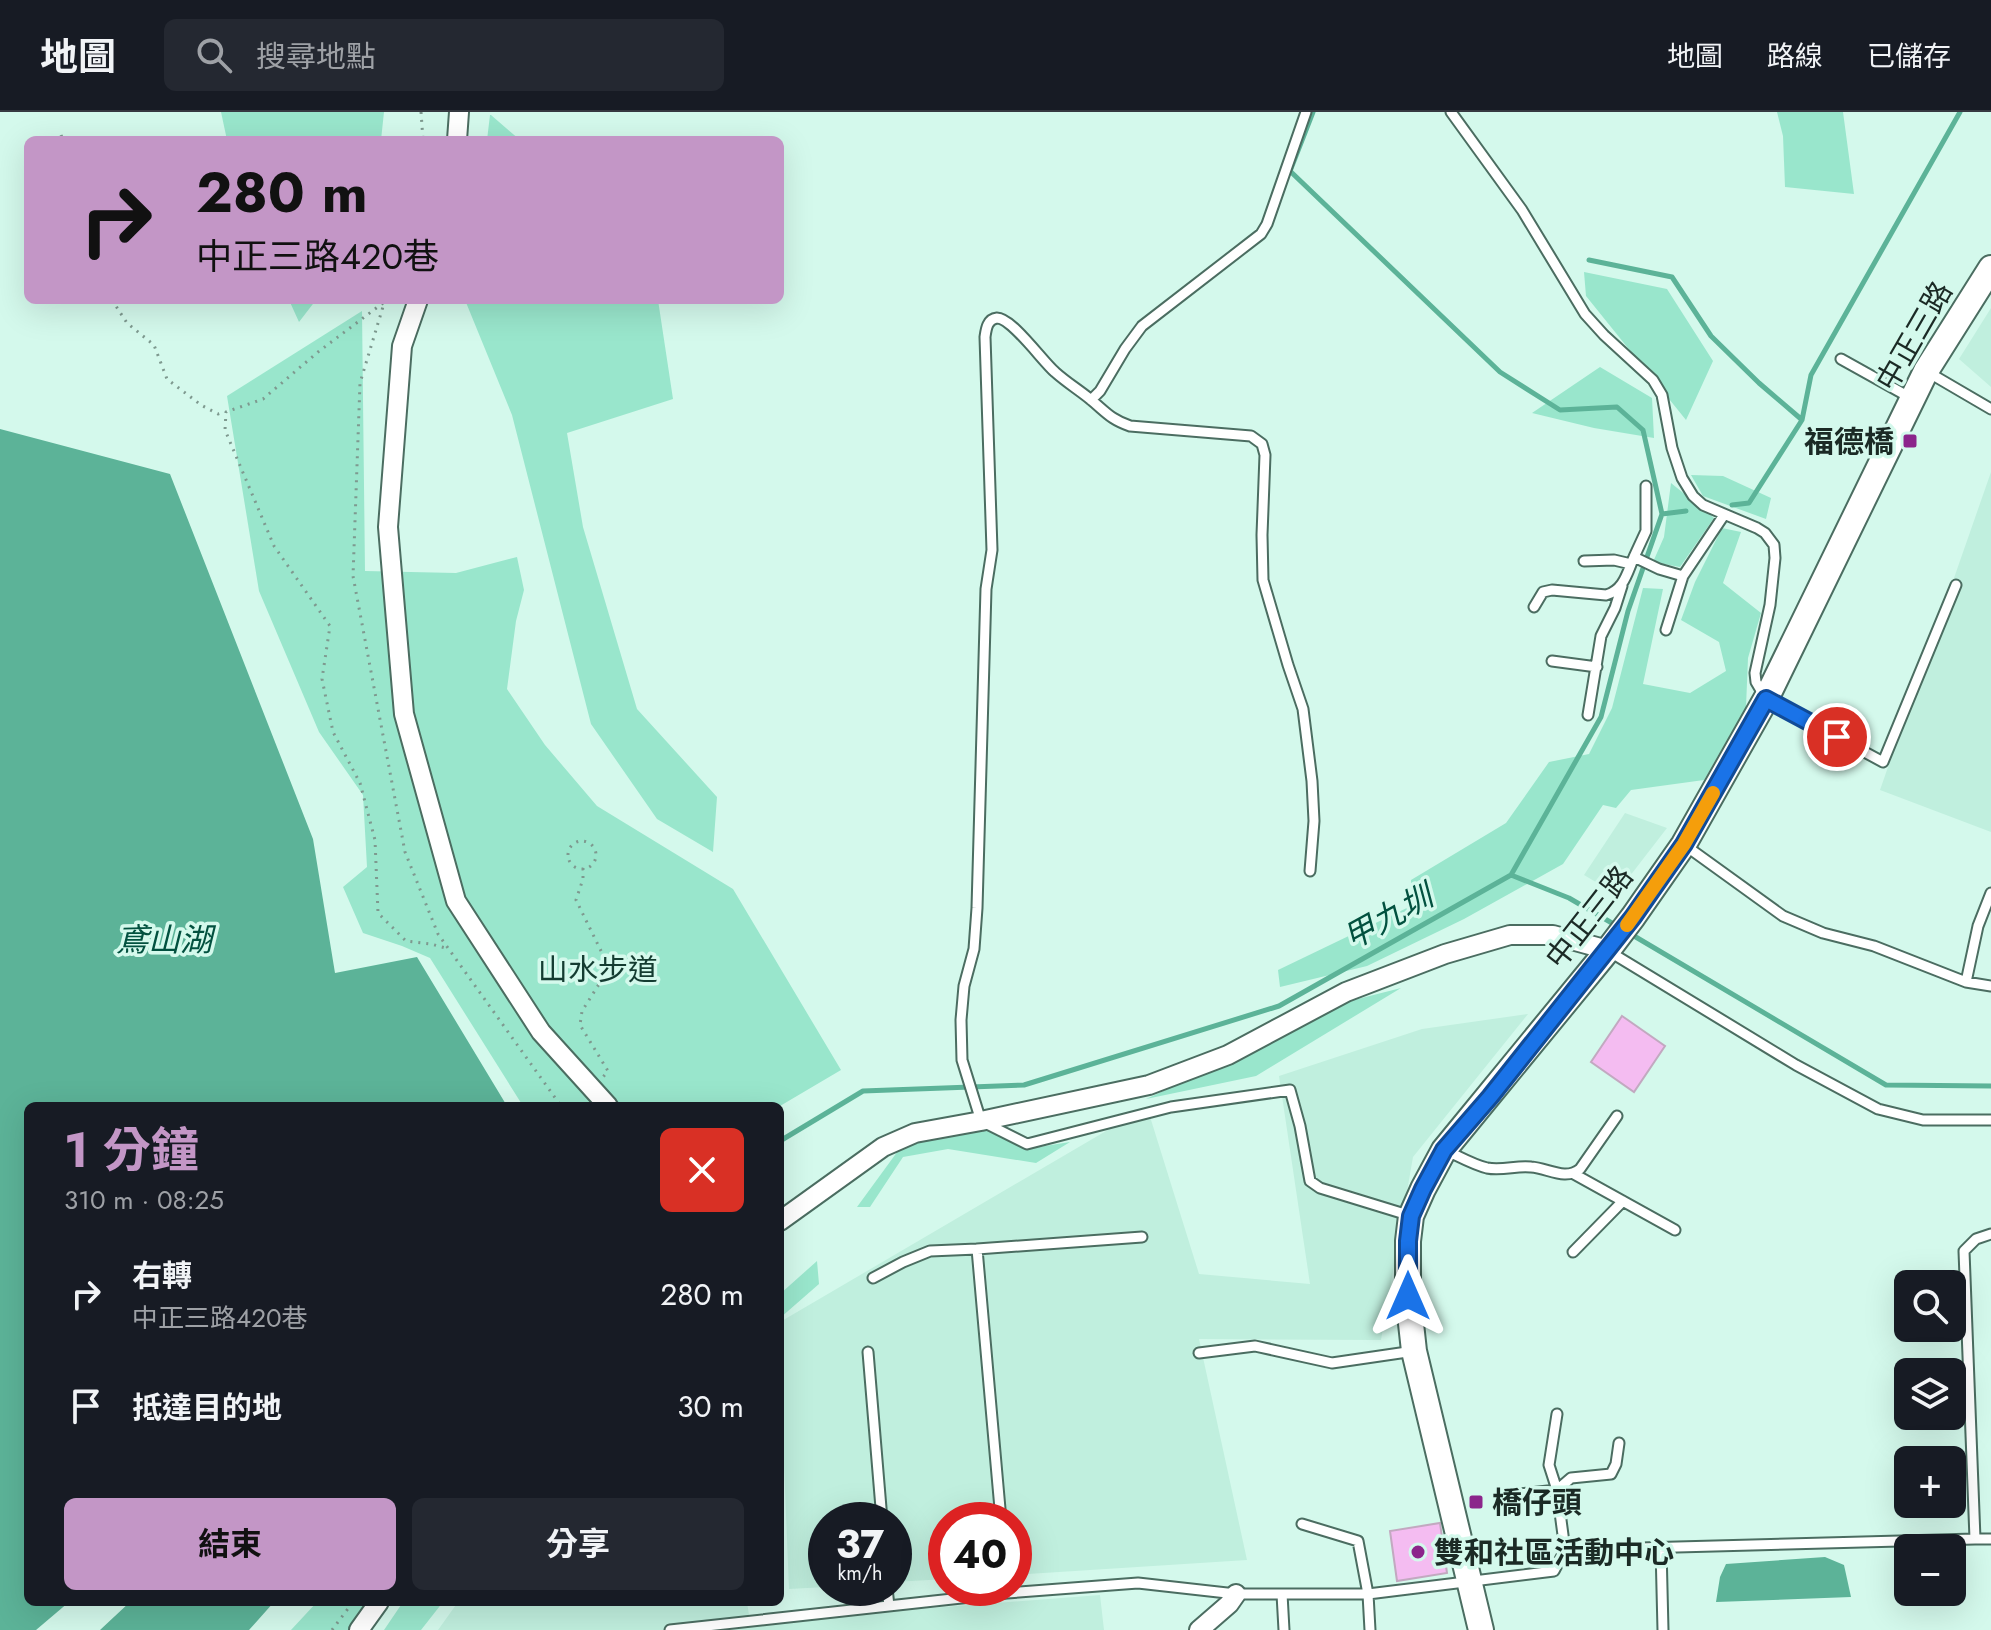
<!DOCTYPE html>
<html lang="zh-TW">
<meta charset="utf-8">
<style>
:root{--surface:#171b24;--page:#242831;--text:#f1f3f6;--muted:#9ea1a6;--line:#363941;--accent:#c396c6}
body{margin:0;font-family:Jost,"Noto Sans TC",sans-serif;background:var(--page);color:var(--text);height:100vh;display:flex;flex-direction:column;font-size:30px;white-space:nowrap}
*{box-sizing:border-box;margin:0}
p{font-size:26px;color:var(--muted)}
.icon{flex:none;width:44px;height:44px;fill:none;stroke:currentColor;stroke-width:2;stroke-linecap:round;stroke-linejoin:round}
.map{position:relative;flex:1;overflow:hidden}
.side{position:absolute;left:24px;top:990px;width:760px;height:504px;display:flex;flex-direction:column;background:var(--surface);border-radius:12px;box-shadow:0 8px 32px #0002}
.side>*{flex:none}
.banner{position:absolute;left:24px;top:24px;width:760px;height:168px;border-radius:12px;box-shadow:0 8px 32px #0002;background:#c396c6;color:#111;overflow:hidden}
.fabs{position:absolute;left:1894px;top:1158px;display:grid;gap:16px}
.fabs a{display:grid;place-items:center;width:72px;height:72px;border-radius:12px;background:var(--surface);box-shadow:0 8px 32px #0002;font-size:40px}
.speed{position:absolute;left:808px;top:1390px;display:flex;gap:16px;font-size:40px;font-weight:700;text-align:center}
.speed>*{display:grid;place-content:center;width:104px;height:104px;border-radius:50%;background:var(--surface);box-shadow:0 8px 32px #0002;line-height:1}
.speed small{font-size:20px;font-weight:400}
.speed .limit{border:12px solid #d22;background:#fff;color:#111}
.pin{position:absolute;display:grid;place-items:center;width:68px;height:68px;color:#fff;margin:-34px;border:4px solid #fff;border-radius:50%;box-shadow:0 2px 8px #0007}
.me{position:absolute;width:88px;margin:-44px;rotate:0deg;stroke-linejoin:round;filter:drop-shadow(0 0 6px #0008)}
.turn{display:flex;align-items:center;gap:28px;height:168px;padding:0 40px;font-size:36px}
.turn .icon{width:104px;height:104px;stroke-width:2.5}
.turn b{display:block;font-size:56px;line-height:68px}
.round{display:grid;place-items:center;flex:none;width:84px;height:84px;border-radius:12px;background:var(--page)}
.head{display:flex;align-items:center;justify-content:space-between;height:136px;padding:0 40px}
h1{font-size:48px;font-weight:700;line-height:60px;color:var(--accent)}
.button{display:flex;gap:16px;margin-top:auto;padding:16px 40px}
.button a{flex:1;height:92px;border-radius:12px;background:var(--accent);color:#111;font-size:32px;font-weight:700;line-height:92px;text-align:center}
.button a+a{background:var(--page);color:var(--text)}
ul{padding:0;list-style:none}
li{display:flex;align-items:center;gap:24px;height:112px;padding:0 40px}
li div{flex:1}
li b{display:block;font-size:30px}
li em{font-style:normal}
header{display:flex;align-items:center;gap:48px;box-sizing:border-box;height:112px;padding:0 40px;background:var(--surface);border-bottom:2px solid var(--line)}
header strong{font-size:38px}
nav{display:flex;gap:44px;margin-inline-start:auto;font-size:28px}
.search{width:560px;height:72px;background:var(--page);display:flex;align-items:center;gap:20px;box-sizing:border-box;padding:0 28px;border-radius:12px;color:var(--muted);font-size:30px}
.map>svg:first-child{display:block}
</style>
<header>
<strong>地圖</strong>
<div class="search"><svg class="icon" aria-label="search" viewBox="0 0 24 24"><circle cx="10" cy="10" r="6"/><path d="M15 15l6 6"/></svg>搜尋地點</div>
<nav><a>地圖</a><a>路線</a><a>已儲存</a></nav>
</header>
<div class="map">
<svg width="1991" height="1518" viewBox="0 0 1991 1518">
<rect width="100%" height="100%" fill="#d4f9ec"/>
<!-- built -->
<path fill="#c0efde" d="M1991 196V275L1959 247Z
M1991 360V720L1880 678Z
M1625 701 1667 716 1616 782 1584 763Z
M1528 902 1413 1045 1381 1228 1199 1227 1247 1448 1014 1463V1408H946V1467L894 1470V1408H826V1475L789 1477 780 1254V1210L1147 995 1199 1162 1310 1172 1279 964 1422 917Z
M1100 1483 1104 1518H438L458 1490H747L750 1510Z"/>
<!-- green -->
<path fill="#99e6cc" d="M221 0H384L381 28H227Z
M1777 0H1843L1854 82 1785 75 1783 24Z
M490 3H491L520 28H487Z
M1584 160 1667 177 1713 249 1686 308 1586 184Z
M289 188H316L299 210Z
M465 188H658L673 287 567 321 583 415 637 597 717 685 713 740 657 707 591 612 512 303Z
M362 199 365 459 456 461 517 445 524 478 516 509 507 577 545 633 597 694 733 777 841 958 780 994H523L430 846 402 834 363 821 343 775 367 755 363 683 319 620 259 479 227 284Z
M1600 255 1652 286 1654 326 1594 316 1532 301Z
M1691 363 1723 364 1771 386 1766 407 1703 384Z
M1671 371 1714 406 1680 455 1653 450 1664 425Z
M1722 416 1741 420 1723 471 1761 501 1748 546 1746 595 1704 668 1631 678 1616 696 1603 693 1563 752 1464 807 1367 854 1280 875 1278 858 1411 794V768L1506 711 1549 650 1589 642 1612 596 1643 476 1663 477 1643 572 1690 581 1726 559 1719 530 1681 508 1695 470Z
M1401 876 1256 964 1146 987 1272 929 1350 889Z
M979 1015 1026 1037 1070 1030 1036 1051 948 1037 903 1045 870 1095H857L903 1032Z
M817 1149 819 1172 780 1206V1182Z
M317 1490H370L348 1518H291Z
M403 1490H443L421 1518H384Z"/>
<!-- water -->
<path fill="#5cb398" d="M0 317 170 362 313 727 335 861 417 845 507 994H28V1490H69L36 1518H0Z
M1825 1445 1844 1453 1851 1485 1716 1490 1720 1465 1726 1452Z
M130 1490H274L249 1518H100Z"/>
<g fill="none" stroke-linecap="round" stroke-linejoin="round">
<!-- stream -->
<path stroke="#5cb398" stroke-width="5" d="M1313 0 1290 59 1500 260 1560 298 1617 295 1643 318 1662 402 1628 499 1601 605 1511 763
M1589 148 1672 165 1711 224 1759 271 1801 307
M1732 393 1749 391 1802 308 1811 263 1960 0
M1662 402 1686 399
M1629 821 1886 973 1991 974
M780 1029 863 979 1024 973 1279 894 1511 763 1569 786 1617 814"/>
</g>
<!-- building -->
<path fill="#f4bcf1" stroke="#c2a9c0" stroke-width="2" d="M1622 904 1665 934 1634 980 1591 950Z
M1440 1411 1447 1461 1397 1469 1390 1419Z"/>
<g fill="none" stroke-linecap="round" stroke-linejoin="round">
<defs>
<path id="service" d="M1451 0 1522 98 1585 202 1604 223 1653 268 1662 283 1672 336 1682 366 1693 384 1703 393 1757 416 1765 421 1774 433 1775 446 1770 493 1755 561 1756 570 1766 587 1883 650 1956 473
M1841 247 1911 286
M1926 259 1991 297
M1091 288 1100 279 1125 237 1142 214 1261 122 1267 112 1306 0
M1646 374V419L1634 445 1659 457 1683 464
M1584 449 1614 448 1631 452
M1534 495 1543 480 1552 478 1606 483C1624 478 1627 461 1634 445
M1666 518 1683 464 1724 403
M1552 549 1597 555
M1588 603 1601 524 1615 496 1622 474
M1686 734 1783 804 1823 821 1874 834 1966 870 1991 874
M1310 759 1314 709 1312 669 1303 597 1288 553 1263 468 1262 423 1265 343 1262 332 1251 324 1130 314C1110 307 1106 300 1090 287 1079 278 1066 270 1055 260 1043 250 1012 206 997 206 987 207 986 218 985 225L992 438 986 477 977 796 974 837 964 874 961 908 962 948 981 1009 1027 1032 1171 995 1290 978 1300 1014 1310 1069 1320 1076 1408 1103
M1610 840 1796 953 1878 997 1923 1008H1991
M1966 870 1978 814 1991 781
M1447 1039C1460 1045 1474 1053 1487 1056 1503 1059 1517 1053 1531 1055 1548 1056 1565 1069 1580 1057L1617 1004
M1574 1062 1675 1118
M1573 1140 1623 1089
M873 1166 903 1150 930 1139 977 1137
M868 1240 882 1408
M1199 1241 1255 1234 1332 1251 1414 1239
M1510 1383 1557 1378 1549 1353 1557 1302
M1001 1408 977 1137 1142 1125
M1302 1412 1358 1429 1368 1482 1370 1518
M1975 1427H1991
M1661 1436 1663 1518
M1565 1438 1557 1378 1571 1366 1611 1362 1616 1352 1619 1331
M887 1476 889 1494
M1282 1482 1284 1518
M670 1518 1007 1481 1138 1471 1236 1482H1368L1554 1459 1565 1438 1975 1427 1964 1139 1976 1127 1991 1122"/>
<path id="minor" d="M457 28 459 0
M418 188 402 234 388 415 404 602 456 789 541 920 608 994
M780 1109 883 1035 915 1021 981 1009 1149 973 1228 943 1346 880 1445 842 1510 823H1553L1608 838
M359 1518 379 1490
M1199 1518 1229 1492 1236 1482"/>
<path id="tertiary" d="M1481 1518 1414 1239 1408 1184V1129L1411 1104 1423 1077 1444 1038 1608 838 1633 805 1684 732 1766 587 1926 259 1991 156"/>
</defs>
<!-- service casing -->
<use href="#service" stroke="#4b6d61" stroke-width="13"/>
<!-- minor casing -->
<use href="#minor" stroke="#4b6d61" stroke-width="22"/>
<!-- tertiary casing -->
<use href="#tertiary" stroke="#4b6d61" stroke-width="28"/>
<!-- path -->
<path stroke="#7e998f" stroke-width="3" stroke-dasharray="2 6" stroke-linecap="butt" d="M421 0 423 28
M61 23 63 28
M112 188 127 211 154 233 167 267 201 293 218 302 225 300
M385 188 360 271 353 464 405 740 438 822 561 994
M383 191 318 240 263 287 226 300 225 318 274 434 330 514 322 567 333 620 360 671 375 728 378 801 406 829 431 832 449 837
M568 743a14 14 0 1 1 28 0a14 14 0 1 1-28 0Z
M583 756V767L576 788 606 849 608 858 582 899 580 913 608 959 603 965
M332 1518 353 1490"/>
<!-- service -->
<use href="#service" stroke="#fff" stroke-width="9"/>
<!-- minor -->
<use href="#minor" stroke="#fff" stroke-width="18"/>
<!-- tertiary -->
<use href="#tertiary" stroke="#fff" stroke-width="24"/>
</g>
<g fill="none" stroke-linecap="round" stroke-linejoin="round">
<defs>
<path id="route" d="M1408 1184V1129L1411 1104 1423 1077 1444 1038 1490 985 1633 805 1684 732 1766 587 1837 625"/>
</defs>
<!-- route casing -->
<use href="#route" stroke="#114b97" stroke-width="20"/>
<!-- route -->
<use href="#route" stroke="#1a73e8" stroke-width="14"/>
<!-- slow -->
<path stroke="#f59e0b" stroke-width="14" d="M1627 813 1684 732 1713 681"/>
</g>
<!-- markers -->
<g fill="#8b258b" stroke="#d4f9ec" stroke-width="3">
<rect x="1902" y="321" width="16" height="16" rx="4"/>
<rect x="1468" y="1382" width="16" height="16" rx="4"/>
<circle cx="1418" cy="1440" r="8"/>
</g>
<g text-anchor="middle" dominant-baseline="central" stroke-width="7" stroke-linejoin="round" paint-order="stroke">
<!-- street labels -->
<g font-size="30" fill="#1b2a25" stroke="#d4f9ec">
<text transform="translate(1914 224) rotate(-60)">中正三路</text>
<text transform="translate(1589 805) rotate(-52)">中正三路</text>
</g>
<!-- poi labels -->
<g font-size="30" font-weight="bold" fill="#1b2a25" stroke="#d4f9ec" text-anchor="start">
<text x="1894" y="329" text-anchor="end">福德橋</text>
<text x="1492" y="1390">橋仔頭</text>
<text x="1434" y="1440">雙和社區活動中心</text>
</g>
<!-- park labels -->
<g font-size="30" fill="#143c31" stroke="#d4f9ec">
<text x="598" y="857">山水步道</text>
</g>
<!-- water labels -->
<g font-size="32" font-style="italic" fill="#02513f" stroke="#d4f9ec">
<text transform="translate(1388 805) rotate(-29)">甲九圳</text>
<text x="164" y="828">鳶山湖</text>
</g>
</g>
</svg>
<div class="fabs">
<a><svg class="icon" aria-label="search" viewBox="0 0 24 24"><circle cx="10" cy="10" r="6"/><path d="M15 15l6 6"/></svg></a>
<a><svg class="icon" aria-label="layers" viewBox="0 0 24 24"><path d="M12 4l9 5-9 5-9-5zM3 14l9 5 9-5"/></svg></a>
<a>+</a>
<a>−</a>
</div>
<div class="speed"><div>37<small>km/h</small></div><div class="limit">40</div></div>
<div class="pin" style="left:1837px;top:625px;background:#d93025"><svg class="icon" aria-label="arrive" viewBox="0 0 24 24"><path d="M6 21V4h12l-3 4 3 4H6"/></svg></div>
<svg class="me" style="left:1408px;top:1184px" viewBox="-20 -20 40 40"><path d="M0-17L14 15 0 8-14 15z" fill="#1a73e8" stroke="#fff" stroke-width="4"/></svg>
<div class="banner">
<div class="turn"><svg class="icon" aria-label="right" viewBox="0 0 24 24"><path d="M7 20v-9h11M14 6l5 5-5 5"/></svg><div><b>280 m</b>中正三路420巷</div></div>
</div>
<section class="side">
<div class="head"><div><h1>1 分鐘</h1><p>310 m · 08:25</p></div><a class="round" style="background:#d93025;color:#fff"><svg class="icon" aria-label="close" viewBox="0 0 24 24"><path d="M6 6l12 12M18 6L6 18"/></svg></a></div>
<ul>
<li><svg class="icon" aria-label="right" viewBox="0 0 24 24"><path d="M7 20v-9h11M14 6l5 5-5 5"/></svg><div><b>右轉</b><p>中正三路420巷</p></div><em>280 m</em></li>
<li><svg class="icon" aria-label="arrive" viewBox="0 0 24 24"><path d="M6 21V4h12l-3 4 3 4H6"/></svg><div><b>抵達目的地</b></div><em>30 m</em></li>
</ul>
<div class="button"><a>結束</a><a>分享</a></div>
</section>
</div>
